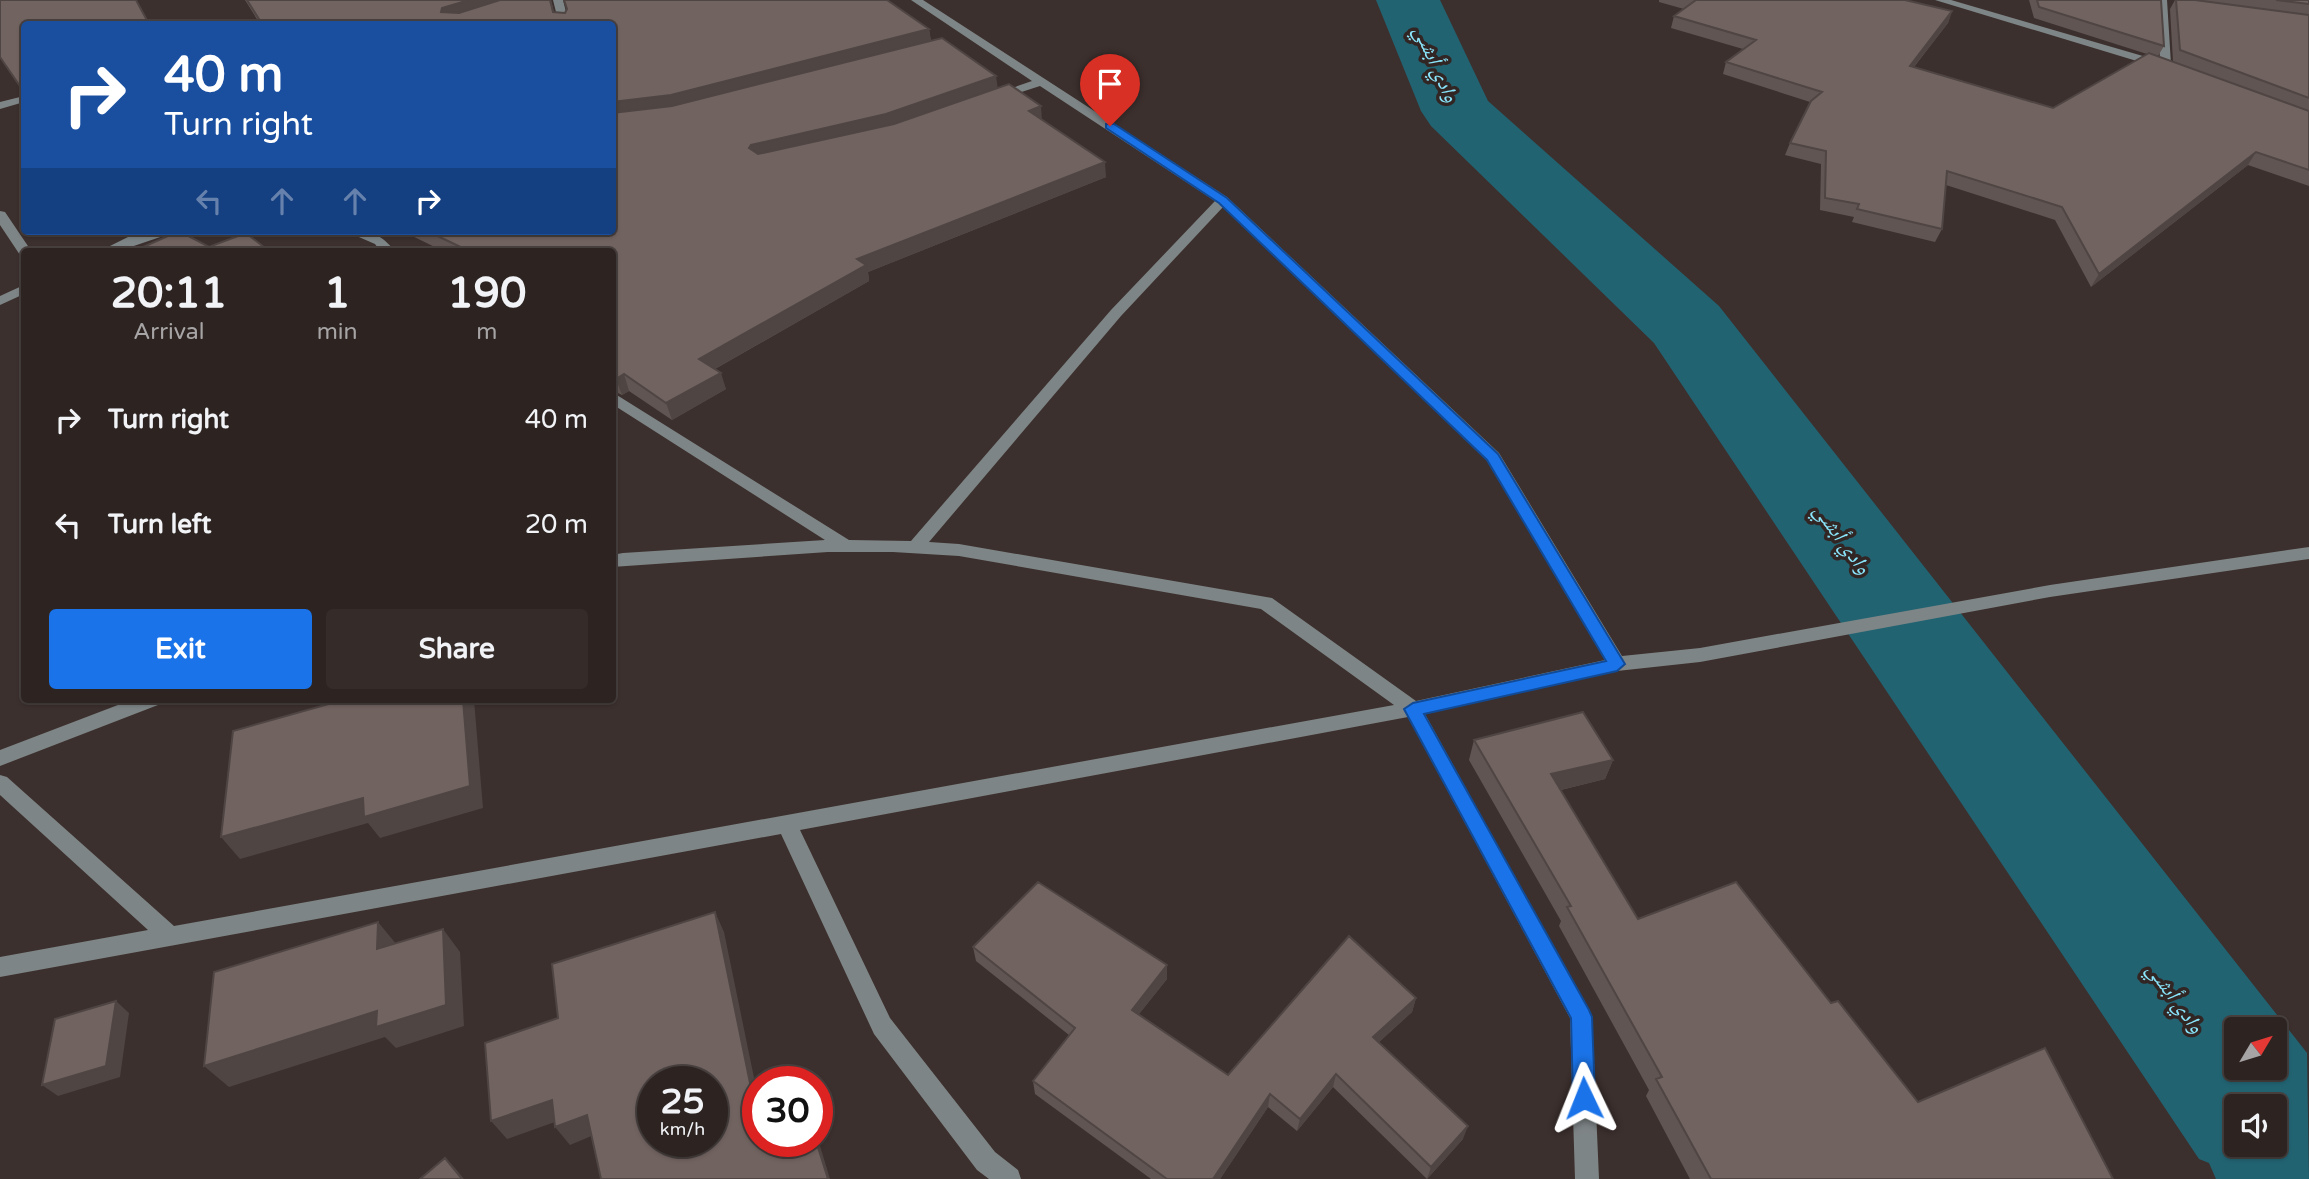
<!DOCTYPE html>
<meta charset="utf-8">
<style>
:root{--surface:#2d2422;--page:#352c2a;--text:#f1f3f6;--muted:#a7a4a5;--line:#484140;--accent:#1a73e8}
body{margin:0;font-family:"Varela Round","Noto Naskh Arabic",sans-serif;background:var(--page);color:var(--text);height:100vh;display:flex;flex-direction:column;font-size:26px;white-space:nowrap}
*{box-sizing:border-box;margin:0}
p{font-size:23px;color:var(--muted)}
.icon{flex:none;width:38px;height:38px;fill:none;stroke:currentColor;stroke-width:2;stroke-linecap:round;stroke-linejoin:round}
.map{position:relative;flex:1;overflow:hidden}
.panel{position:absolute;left:21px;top:248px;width:595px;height:455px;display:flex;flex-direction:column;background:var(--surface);border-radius:7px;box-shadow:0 2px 5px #0004,0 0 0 2px var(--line)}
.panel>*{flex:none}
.banner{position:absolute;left:21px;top:21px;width:595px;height:214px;border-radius:7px;box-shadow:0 2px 5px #0004,0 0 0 2px var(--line);background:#1a4fa0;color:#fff;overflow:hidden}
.needle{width:46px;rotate:52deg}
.controls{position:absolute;left:2224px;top:1017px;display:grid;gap:14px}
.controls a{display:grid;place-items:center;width:63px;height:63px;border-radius:7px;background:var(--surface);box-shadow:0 2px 5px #0004,0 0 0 2px var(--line);font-size:35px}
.speed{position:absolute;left:637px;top:1066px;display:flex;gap:14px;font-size:35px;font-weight:700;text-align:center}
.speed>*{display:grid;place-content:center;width:91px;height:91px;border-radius:50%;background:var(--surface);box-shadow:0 2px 5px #0004,0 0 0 2px var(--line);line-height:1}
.speed small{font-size:18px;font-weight:400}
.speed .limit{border:10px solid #d22;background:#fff;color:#111}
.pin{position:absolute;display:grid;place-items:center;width:60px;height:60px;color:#fff;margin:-72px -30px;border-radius:50% 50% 50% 0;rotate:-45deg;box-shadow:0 0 7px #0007}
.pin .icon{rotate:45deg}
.me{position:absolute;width:77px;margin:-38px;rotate:358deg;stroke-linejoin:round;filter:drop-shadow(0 0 5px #0008)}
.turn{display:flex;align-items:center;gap:24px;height:147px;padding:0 28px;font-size:32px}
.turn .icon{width:91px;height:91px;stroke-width:2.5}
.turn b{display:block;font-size:49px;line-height:60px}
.lanes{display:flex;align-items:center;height:66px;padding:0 28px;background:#0003;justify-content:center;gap:35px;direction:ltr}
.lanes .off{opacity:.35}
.eta{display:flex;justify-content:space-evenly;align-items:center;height:119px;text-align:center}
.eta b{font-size:42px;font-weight:700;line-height:49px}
.action{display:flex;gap:14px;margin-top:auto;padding:14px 28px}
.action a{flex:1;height:80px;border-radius:7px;background:var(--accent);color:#fff;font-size:28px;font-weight:700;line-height:80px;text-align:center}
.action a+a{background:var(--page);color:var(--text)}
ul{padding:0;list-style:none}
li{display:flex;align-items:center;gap:21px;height:105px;padding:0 28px}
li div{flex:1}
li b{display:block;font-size:26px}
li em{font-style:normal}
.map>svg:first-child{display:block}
</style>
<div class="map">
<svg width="2309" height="1179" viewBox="0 0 2309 1179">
<rect width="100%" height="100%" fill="#3c302e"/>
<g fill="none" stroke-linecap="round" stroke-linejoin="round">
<!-- river -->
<path fill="#226372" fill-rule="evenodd" d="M1376 0H1440L1488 101 1719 306 2307 1053 2309 1179H2216L2209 1163 2199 1159 1654 343 1431 126 1421 111ZM2236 1029H2275V1068H2236ZM2236 1106H2275V1144H2236Z"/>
<!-- minor -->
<path fill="#7e8586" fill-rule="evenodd" d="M553 0H563L569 24H559Z
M911 0H923L1227 197 1499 453 1622 656 1700 648 2050 585 2309 547V559L2050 597 1700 662 1617 671 1425 714 1592 1017 1599 1179H1575L1570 1018 1408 717 800 830 890 1018 995 1152 1018 1170 1021 1179H989L977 1170 874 1034 781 834 0 977V957L148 930 0 795V775L7 777 174 926 1394 705 1261 609 959 556 893 552H828L612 567V555L623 553 825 540 612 404V392L849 540 911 541 1111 310 1215 201 1040 86 1000 99H992V95L1032 81ZM1223 207 1487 460 1605 660 1416 701 1272 598 959 544 929 542 1121 316Z
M1935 0H1951L2160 61 2157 0H2167L2171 64 2182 70 2173 72Z
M24 96V102L0 109V102Z
M0 211 5 212 32 252 20 255 0 225Z
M154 231H178L116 252H98L130 236Z
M345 231C368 231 381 232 395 252H381L375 244Z
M24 285V294L0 305V296Z
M131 700H160L158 705 0 766V750Z"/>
</g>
<!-- wall -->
<path fill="#615553" d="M245 0H551L554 12 929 29 931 41 1042 119 1106 177 868 272 869 281 715 369 726 389 672 420 629 391 622 395 612 390V252H445L402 231H612V24H260Z
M1659 0H1905L1952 11 1948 23 1914 67 2053 108 2147 54 2034 18 2029 0H2161L2164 46 2158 56 2173 62 2170 9 2175 0H2309V186L2248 165 2091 287 2055 220 1946 185 1942 229 1935 242 1852 222 1854 217 1820 210 1821 164 1785 155 1790 143 1810 102 1723 74 1726 62 1743 49 1671 28 1674 16 1684 9 1659 2Z
M1474 740 1613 760 1605 779 1561 790 1638 919 1831 1003 1918 1102 2113 1179H1690L1646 1096 1649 1090 1559 926 1561 921 1469 760Z
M973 947 1167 979 1139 1014 1228 1075 1416 998 1412 1012 1378 1043 1463 1139 1427 1179 1333 1087 1297 1131 1268 1107 1220 1179H1151L1035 1094 1033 1081 1069 1035 976 961Z"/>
<!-- shaded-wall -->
<path fill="#4f4543" d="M469 0H522L447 21 441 12 442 8Z
M1952 11 1948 23 1905 78 1910 66Z
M929 29 931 43 675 109 612 117V102Z
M996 76 998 90 888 128 752 164 749 148 751 145Z
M1041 106 1042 121 1029 111Z
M2256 152 2248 165 2091 287 2099 274Z
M1105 162 1106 177 868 272 869 281 704 375 699 359 857 259Z
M721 373 726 389 672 420 666 403Z
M624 374 629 391 622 395 616 379Z
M463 700H474L483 808 380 838 368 823 240 859 221 837Z
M1613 760 1605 779 1544 794 1551 774Z
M715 912 724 932 758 1097V1124Z
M378 922 397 945 377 949Z
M443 929 460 952 464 1026 396 1048 385 1037 229 1087 204 1066Z
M1167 965V979L1132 1023V1010Z
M1416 998 1412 1012 1369 1051 1373 1037Z
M116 1001 129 1013 120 1077 58 1096 42 1085Z
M1336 1074 1333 1087 1297 1131 1300 1119Z
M1270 1094 1268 1107 1220 1179H1213Z
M552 1100 566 1118 507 1139 491 1121Z
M587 1115 601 1132 570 1145 555 1127Z
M1468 1126 1463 1139 1427 1179 1431 1167Z
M817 1136 830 1179H828L816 1141H817Z
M445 1158 455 1168 464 1179H462Z"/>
<!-- building -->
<path fill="#716360" stroke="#4f4543" stroke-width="2" fill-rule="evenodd" d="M0 0H136L149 24H24V92L0 57Z
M247 0H469L442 8 441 12 459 13 500 0H550L553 12 565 13 567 9 564 0H887L929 29 671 95 612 102V24H262Z
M1696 0H1905L1952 11 1910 66 2053 108 2149 53 2309 111V170L2256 152 2099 274 2062 207 1947 171 1942 229 1857 209 1859 204 1825 198 1826 151 1790 143 1811 101 1822 92 1726 62 1756 40 1674 16Z
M2037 0H2161L2164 46 2039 7Z
M2176 0H2195L2309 15V98L2180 50Z
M2276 0H2309V4Z
M942 38 996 76 886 114 751 145 749 148 758 154 894 124 1009 84 1041 106 1029 111 1105 162 857 259 866 265 699 359 721 373 666 403 624 374 616 379 612 377V252H471L427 231H612V113L672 106Z
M179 231 209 247 246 233 270 252H132Z
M343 700H463L470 786 364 817 363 798 221 837 233 731Z
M1583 712 1613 760 1551 774 1638 919 1736 882 1831 1003 1838 1001 1918 1102 2045 1048 2113 1179H1711L1656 1079 1662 1077 1567 907 1571 906 1474 740Z
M1038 882 1167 965 1132 1010 1228 1075 1349 936 1416 998 1373 1037 1468 1126 1431 1167 1336 1074 1300 1119 1270 1094 1213 1179H1167L1033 1081 1075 1028 973 947Z
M715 912 758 1122V1141H816L828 1179H601L587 1115 555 1127 552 1100 491 1121 485 1043 558 1018 552 964ZM653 1082H712V1141H653Z
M378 922 377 949 443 929 446 1005 376 1027 377 1011 204 1066 214 972Z
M116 1001 106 1066 42 1085 55 1019Z
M445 1158 462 1179H420Z"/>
<!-- route -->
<path fill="#1a73e8" stroke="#114b97" stroke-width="2" d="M1106 124H1114L1227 198 1498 454 1625 664 1617 671 1424 714 1589 1010 1592 1017 1595 1098 1592 1106 1584 1109 1577 1106 1573 1098 1571 1018 1404 709 1413 703 1606 661 1487 460 1219 203 1106 128Z"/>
<g text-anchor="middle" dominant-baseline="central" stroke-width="7" stroke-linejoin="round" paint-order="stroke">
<!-- water labels -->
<g font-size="21" font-style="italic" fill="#8ae6fc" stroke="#322624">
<text transform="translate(1436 64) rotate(66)">وادي أبشي</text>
<text transform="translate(1842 539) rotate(54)">وادي أبشي</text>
<text transform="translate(2175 998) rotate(54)">وادي أبشي</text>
</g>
</g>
</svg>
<div class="controls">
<a><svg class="needle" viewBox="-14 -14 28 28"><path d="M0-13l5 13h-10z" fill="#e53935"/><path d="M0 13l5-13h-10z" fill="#a7a4a5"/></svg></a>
<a><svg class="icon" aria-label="sound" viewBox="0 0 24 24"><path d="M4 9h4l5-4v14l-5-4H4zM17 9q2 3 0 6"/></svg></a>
</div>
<div class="speed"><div>25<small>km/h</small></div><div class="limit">30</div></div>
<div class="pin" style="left:1110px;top:126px;background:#d93025"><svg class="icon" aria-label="arrive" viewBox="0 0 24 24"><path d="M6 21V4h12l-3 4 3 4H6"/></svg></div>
<svg class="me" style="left:1584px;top:1098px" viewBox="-20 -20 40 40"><path d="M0-17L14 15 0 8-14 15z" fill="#1a73e8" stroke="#fff" stroke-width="4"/></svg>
<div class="banner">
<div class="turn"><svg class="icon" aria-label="right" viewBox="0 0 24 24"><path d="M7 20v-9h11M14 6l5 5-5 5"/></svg><div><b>40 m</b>Turn right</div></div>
<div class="lanes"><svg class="icon off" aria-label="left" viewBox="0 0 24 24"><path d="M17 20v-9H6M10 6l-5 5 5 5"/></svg><svg class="icon off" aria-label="ahead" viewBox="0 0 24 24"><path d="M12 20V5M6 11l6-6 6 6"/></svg><svg class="icon off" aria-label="ahead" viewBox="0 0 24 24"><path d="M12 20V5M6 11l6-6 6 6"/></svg><svg class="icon" aria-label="right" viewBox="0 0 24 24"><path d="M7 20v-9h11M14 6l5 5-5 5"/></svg></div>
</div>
<section class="panel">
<div class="eta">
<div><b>20:11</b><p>Arrival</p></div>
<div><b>1</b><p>min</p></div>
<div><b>190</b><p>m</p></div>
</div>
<ul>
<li><svg class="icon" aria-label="right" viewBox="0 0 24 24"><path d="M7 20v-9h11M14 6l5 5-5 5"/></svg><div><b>Turn right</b></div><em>40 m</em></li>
<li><svg class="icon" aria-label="left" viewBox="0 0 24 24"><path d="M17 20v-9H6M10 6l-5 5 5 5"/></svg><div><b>Turn left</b></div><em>20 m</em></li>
</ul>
<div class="action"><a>Exit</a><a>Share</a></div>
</section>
</div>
